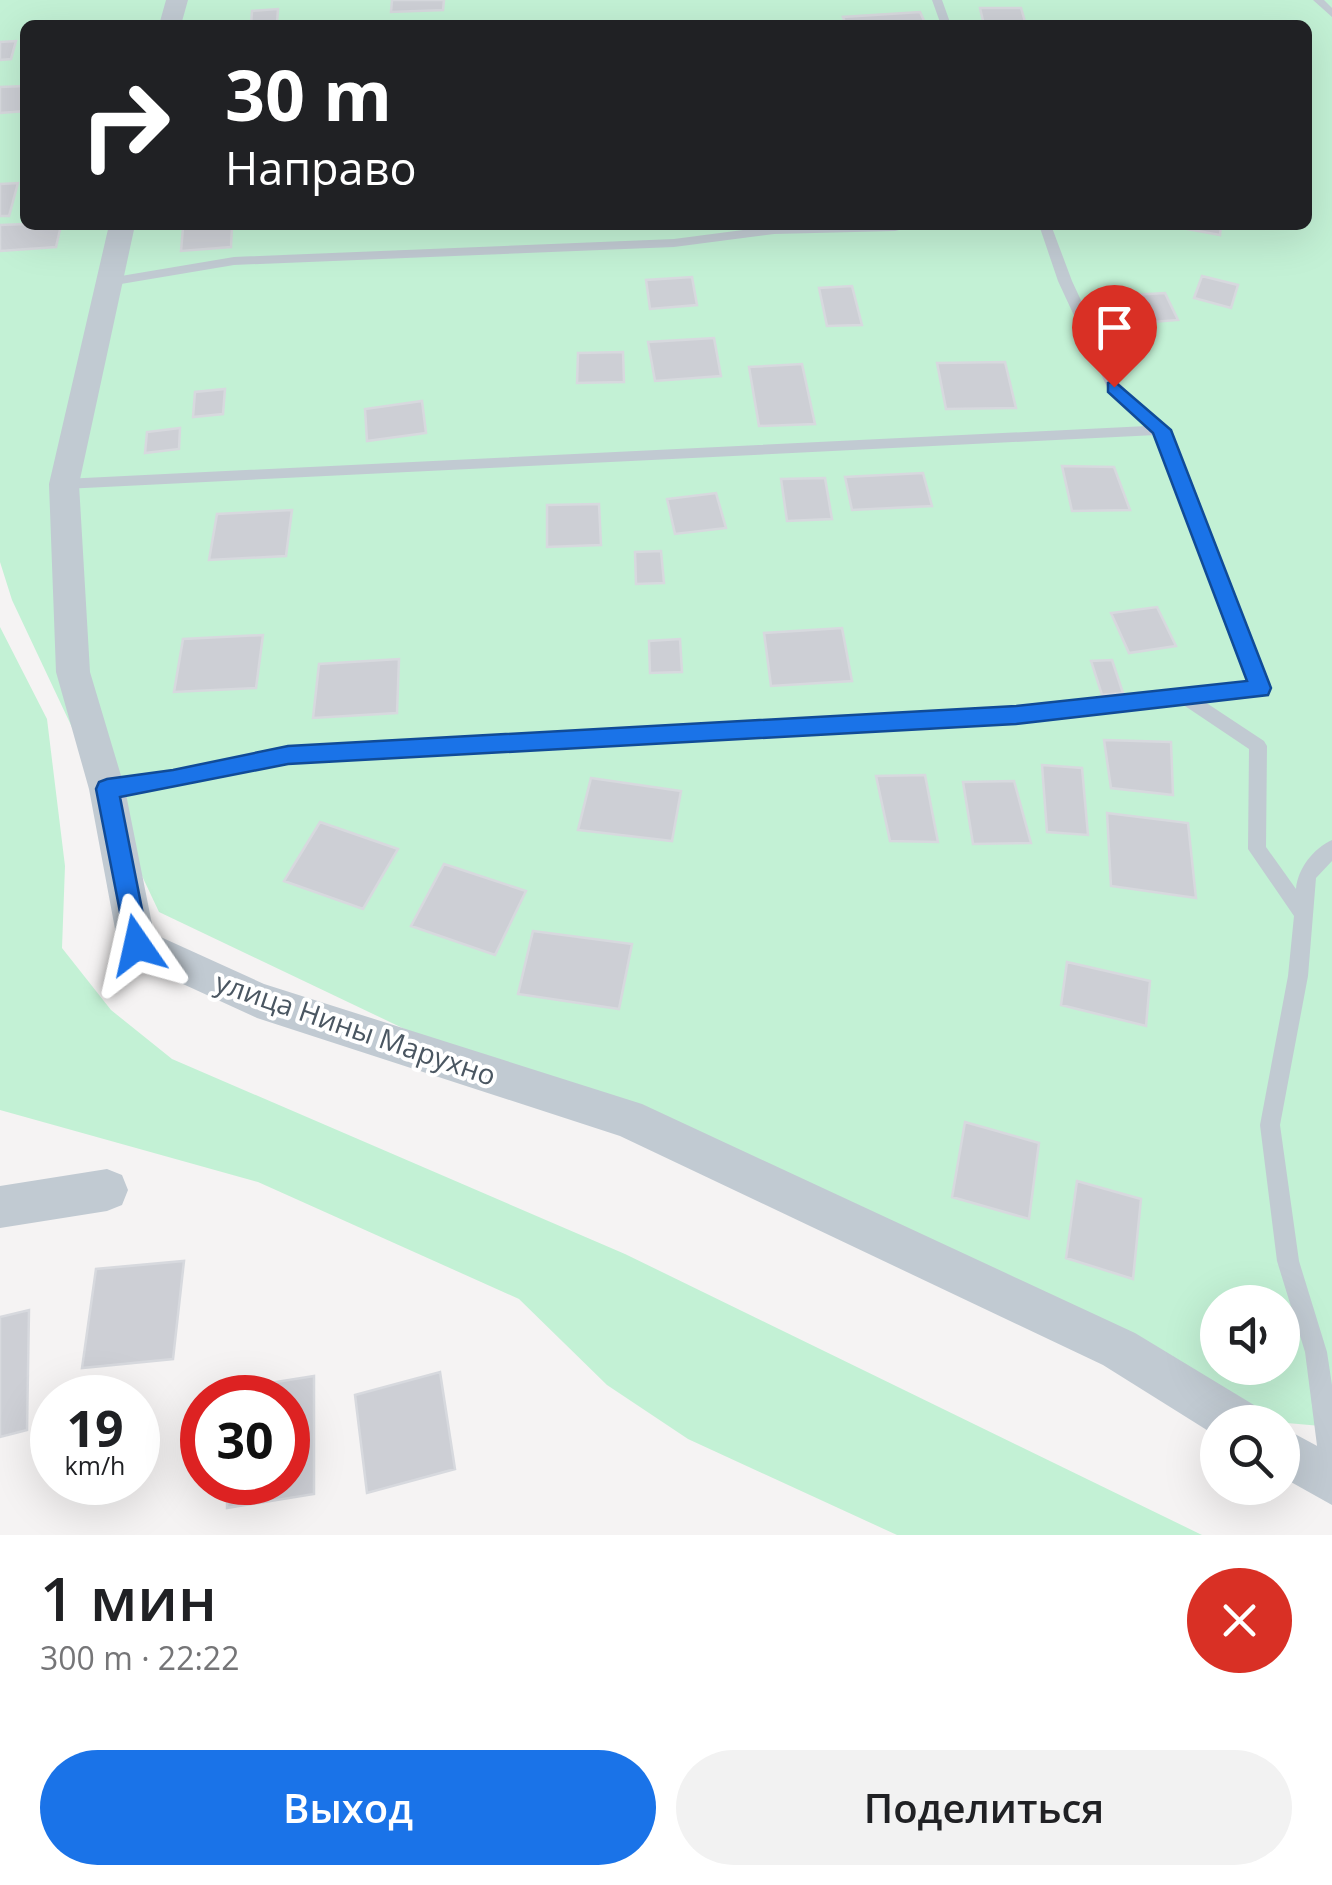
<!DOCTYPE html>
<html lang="ru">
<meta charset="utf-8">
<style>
:root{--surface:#fff;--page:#f2f2f2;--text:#202124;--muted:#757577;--accent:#1a73e8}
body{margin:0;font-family:"Open Sans",sans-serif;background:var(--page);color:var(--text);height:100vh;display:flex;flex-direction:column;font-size:38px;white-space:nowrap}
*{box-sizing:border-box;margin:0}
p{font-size:32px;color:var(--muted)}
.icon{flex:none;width:55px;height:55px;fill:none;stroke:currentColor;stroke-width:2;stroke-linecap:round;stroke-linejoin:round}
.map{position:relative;height:1535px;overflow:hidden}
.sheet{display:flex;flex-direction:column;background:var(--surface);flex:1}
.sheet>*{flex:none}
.banner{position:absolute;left:20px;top:20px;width:1292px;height:210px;border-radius:15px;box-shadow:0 10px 40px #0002;background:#202124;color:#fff;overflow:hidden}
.tools{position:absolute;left:1200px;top:1285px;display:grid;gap:20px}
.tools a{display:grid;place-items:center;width:100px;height:100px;border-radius:50%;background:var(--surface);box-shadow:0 10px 40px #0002;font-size:50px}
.speed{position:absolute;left:30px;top:1375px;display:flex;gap:20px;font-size:50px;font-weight:700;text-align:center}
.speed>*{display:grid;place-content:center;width:130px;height:130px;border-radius:50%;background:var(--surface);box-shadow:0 10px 40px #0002;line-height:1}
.speed small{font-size:25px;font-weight:400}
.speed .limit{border:15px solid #d22;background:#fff;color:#111}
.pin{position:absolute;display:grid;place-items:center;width:85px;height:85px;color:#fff;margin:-102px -42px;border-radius:50% 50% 50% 0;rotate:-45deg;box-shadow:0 0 10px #0007}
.pin .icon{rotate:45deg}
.me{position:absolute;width:110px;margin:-55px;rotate:349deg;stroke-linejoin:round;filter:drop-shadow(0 0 8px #0008)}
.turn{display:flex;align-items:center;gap:35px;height:210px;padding:0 40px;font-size:45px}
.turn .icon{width:130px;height:130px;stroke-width:2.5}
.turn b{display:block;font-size:70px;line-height:85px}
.round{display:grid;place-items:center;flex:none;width:105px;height:105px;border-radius:52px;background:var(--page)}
.head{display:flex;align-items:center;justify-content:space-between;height:170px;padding:0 40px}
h1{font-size:60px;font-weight:600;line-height:75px}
.cta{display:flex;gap:20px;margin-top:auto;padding:20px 40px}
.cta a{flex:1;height:115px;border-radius:60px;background:var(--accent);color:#fff;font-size:40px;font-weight:600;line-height:115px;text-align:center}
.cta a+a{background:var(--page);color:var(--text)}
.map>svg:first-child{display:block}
</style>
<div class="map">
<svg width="1332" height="1535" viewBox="0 0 1332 1535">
<rect width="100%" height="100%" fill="#f5f3f3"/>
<!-- green -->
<path fill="#c3f1d5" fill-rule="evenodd" d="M0 0H1332V1427L1219 1417 159 912 12 600 0 562ZM25 25H1308V225H25ZM1218 1302H1282V1368H1218Z
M0 627 47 719 65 866 62 948 111 1010 172 1059 625 1254 1202 1535H897L688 1439 607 1385 519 1299 258 1182 0 1110Z"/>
<!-- building -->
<path fill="#cdcfd5" stroke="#d7d9de" stroke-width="2.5" d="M392 0H444L443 10 391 12Z
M980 8H1021L1026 25H984Z
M278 9 277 23 251 25 252 11Z
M920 12 926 25H846L843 17Z
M16 41 11 59 0 60V42Z
M25 86V111L0 113V87Z
M18 183 9 216H0V184Z
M25 224 61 225 56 247 0 251V225Z
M232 225 231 247 181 251 183 228Z
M1187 225H1221L1220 235 1187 229Z
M1202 276 1238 285 1231 308 1194 298Z
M692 277 697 305 650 309 646 280Z
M852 286 862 325 827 326 819 288Z
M1165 293 1178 320 1127 324 1115 296Z
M714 338 721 376 655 381 648 342Z
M623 352 624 382 577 383 578 353Z
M1005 362 1016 408 946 409 937 363Z
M802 364 815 424 759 426 749 367Z
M225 389 223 414 193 417 195 392Z
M422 401 426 433 367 441 365 409Z
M180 428 179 449 145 453 147 432Z
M1062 466 1114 467 1130 510 1072 511Z
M923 473 932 506 852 510 845 477Z
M825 478 832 519 787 521 781 479Z
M716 493 726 528 675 534 667 499Z
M599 504 601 545 547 547V505Z
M292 510 286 556 209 560 217 514Z
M661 551 664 583 636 584 635 552Z
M1157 607 1176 646 1129 653 1111 613Z
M842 628 852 681 771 686 764 633Z
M263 635 256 688 174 692 183 639Z
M680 639 682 672 650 673 649 641Z
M399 659 397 713 313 718 319 664Z
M1112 660 1123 693 1102 695 1091 661Z
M1104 740 1171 742 1173 795 1111 788Z
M1042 765 1082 768 1088 835 1047 832Z
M925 775 938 842 890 841 876 776Z
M591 778 681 791 672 841 578 830Z
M1014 781 1031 843 973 844 963 782Z
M1107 813 1188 823 1196 898 1111 886Z
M320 822 398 849 363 909 284 881Z
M444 864 526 891 495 955 411 926Z
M533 931 632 944 619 1009 518 994Z
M1067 962 1150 981 1146 1026 1061 1005Z
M965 1122 1039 1143 1029 1219 952 1197Z
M1077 1181 1141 1199 1133 1279 1066 1258Z
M184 1261 173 1359 82 1368 96 1269Z
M29 1310 27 1430 0 1437V1317Z
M440 1372 455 1469 367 1493 355 1395Z
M314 1376V1494L227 1508V1482H288V1398H230L231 1389Z"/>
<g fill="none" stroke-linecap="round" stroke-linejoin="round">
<!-- service -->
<path fill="#c1cad2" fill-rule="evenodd" d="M932 0H942L951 25H941Z
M1313 0H1324L1332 8V17Z
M900 225 899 230 895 231 774 234 674 247 234 265 109 286 102 282 109 278 234 257 674 239 774 226Z
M1039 225H1051L1072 281 1120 384 1168 430 1268 689 1260 696 1205 702 1264 741 1267 746 1266 847 1296 889C1298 868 1313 849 1332 840V861L1316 878 1308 976 1280 1125 1299 1261 1327 1352 1332 1385V1481L1324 1477 1320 1469 1305 1352 1277 1261 1260 1125 1288 976 1294 916 1248 849 1249 749 1182 704 1017 722 288 762 173 787 107 796 101 794 98 789 101 784 107 782 173 773 288 748 1017 708 1249 683 1156 435 64 489 57 484 64 479 1147 426 1107 387 1058 281Z"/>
<!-- minor -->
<path fill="#c1cad2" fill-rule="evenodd" d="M166 0H188L181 25H159Z
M109 225H135L79 484 90 672 125 789 154 934 264 984 642 1104 1135 1333 1254 1405 1260 1422H1218V1437L1103 1365 620 1136 257 1018 124 957 118 945 89 789 56 672 49 484Z
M107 1169 122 1175 128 1190 122 1205 107 1211 0 1228V1186Z
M1282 1427 1332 1454V1505L1282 1477Z"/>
</g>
<!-- route -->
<path fill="#1a73e8" stroke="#114b97" stroke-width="2.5" d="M1114 381 1171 430 1271 688 1268 695 1016 724 288 764 120 797 149 945 146 953 137 956 128 953 96 789 99 782 107 779 173 770 288 746 1016 706 1247 681 1153 433 1108 392V383Z"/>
<g text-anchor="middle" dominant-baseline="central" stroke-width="8" stroke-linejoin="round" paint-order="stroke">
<!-- street labels -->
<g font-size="28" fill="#4a5661" stroke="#fff">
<text transform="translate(356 1028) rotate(19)">улица Нины Марухно</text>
</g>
</g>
</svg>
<div class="tools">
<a><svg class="icon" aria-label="sound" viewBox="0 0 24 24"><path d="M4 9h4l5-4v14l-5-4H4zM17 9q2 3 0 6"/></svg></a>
<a><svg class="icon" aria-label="search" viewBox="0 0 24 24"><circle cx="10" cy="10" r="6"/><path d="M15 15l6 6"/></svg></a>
</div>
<div class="speed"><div>19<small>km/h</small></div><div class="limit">30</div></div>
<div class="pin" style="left:1114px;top:387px;background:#d93025"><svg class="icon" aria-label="arrive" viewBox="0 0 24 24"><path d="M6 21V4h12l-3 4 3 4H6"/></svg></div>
<svg class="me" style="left:137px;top:945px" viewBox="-20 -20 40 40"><path d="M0-17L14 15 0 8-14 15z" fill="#1a73e8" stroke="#fff" stroke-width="4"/></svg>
<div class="banner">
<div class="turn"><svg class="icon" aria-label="right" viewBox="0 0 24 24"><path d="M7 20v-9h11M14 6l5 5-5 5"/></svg><div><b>30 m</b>Направо</div></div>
</div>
</div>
<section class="sheet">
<div class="head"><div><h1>1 мин</h1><p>300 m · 22:22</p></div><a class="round" style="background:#d93025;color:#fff"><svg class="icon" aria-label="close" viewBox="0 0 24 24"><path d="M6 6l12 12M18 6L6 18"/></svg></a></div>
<div class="cta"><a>Выход</a><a>Поделиться</a></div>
</section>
